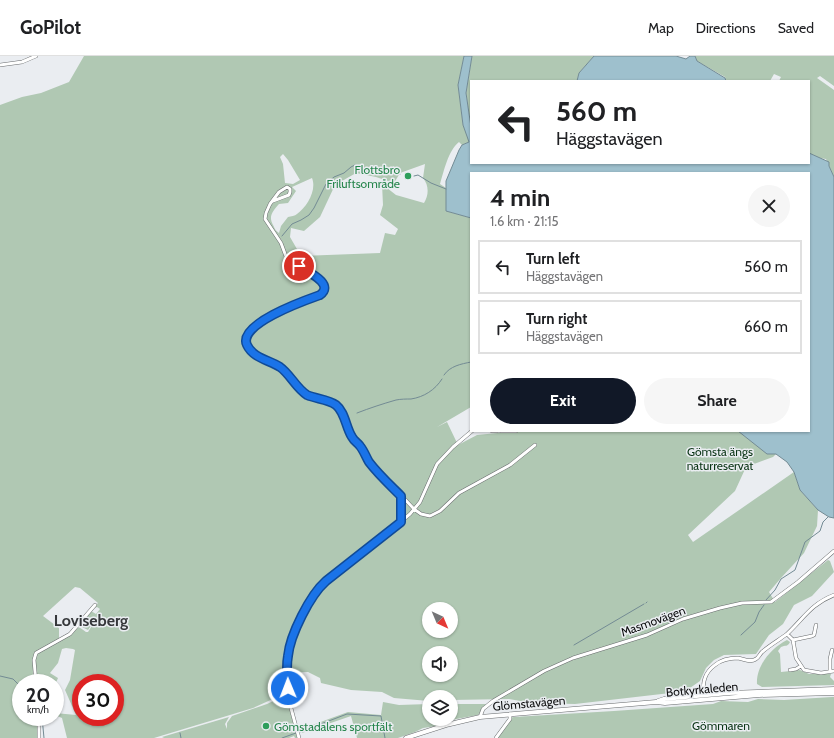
<!DOCTYPE html>
<meta charset="utf-8">
<style>
:root{--surface:#fff;--page:#f6f6f6;--text:#202124;--muted:#757577;--line:#e0e0e0;--accent:#111827}
body{margin:0;font-family:Cabin,sans-serif;background:var(--page);color:var(--text);height:100vh;display:flex;flex-direction:column;font-size:15px;white-space:nowrap}
*{box-sizing:border-box;margin:0}
p{font-size:13px;color:var(--muted)}
.icon{flex:none;width:22px;height:22px;fill:none;stroke:currentColor;stroke-width:2;stroke-linecap:round;stroke-linejoin:round}
.map{position:relative;flex:1;overflow:hidden}
.drawer{position:absolute;left:470px;top:116px;width:340px;height:260px;display:flex;flex-direction:column;background:var(--surface);border-radius:0px;box-shadow:0 1px 3px #0004}
.drawer>*{flex:none}
.banner{position:absolute;left:470px;top:24px;width:340px;height:84px;border-radius:0px;box-shadow:0 1px 3px #0004;background:#fff;color:var(--text);overflow:hidden}
.needle{width:26px;rotate:136deg}
.tools{position:absolute;left:422px;top:546px;display:grid;gap:8px}
.tools a{display:grid;place-items:center;width:36px;height:36px;border-radius:50%;background:var(--surface);box-shadow:0 1px 3px #0004;font-size:20px}
.speed{position:absolute;left:12px;top:618px;display:flex;gap:8px;font-size:20px;font-weight:700;text-align:center}
.speed>*{display:grid;place-content:center;width:52px;height:52px;border-radius:50%;background:var(--surface);box-shadow:0 1px 3px #0004;line-height:1}
.speed small{font-size:10px;font-weight:400}
.speed .limit{border:6px solid #d22;background:#fff;color:#111}
.pin{position:absolute;display:grid;place-items:center;width:34px;height:34px;color:#fff;margin:-17px;border:2px solid #fff;border-radius:50%;box-shadow:0 1px 4px #0007}
.me{position:absolute;width:44px;margin:-22px;rotate:359deg;stroke-linejoin:round;filter:drop-shadow(0 0 3px #0008)}
.turn{display:flex;align-items:center;gap:14px;height:84px;padding:0 20px;font-size:18px}
.turn .icon{width:52px;height:52px;stroke-width:2.5}
.turn b{display:block;font-size:28px;line-height:34px}
.round{display:grid;place-items:center;flex:none;width:42px;height:42px;border-radius:21px;background:var(--page)}
.head{display:flex;align-items:center;justify-content:space-between;height:68px;padding:0 20px}
h1{font-size:24px;font-weight:700;line-height:30px}
.action{display:flex;gap:8px;margin-top:auto;padding:8px 20px}
.action a{flex:1;height:46px;border-radius:24px;background:var(--accent);color:#fff;font-size:16px;font-weight:700;line-height:46px;text-align:center}
.action a+a{background:var(--page);color:var(--text)}
ul{padding:0;list-style:none}
li{display:flex;align-items:center;gap:12px;height:54px;margin:0 8px 6px;padding:0 12px;border:2px solid var(--line);border-radius:0px}
li div{flex:1}
li b{display:block;font-size:15px}
li em{font-style:normal}
header{display:flex;align-items:center;gap:24px;box-sizing:border-box;height:56px;padding:0 20px;background:var(--surface);border-bottom:1px solid var(--line)}
header strong{font-size:19px}
nav{display:flex;gap:22px;margin-inline-start:auto;font-size:14px}
.map>svg:first-child{display:block}
</style>
<header>
<strong>GoPilot</strong>
<nav><a>Map</a><a>Directions</a><a>Saved</a></nav>
</header>
<div class="map">
<svg width="834" height="682" viewBox="0 0 834 682">
<rect width="100%" height="100%" fill="#eaedf1"/>
<!-- green -->
<path fill="#b0c8b3" fill-rule="evenodd" d="M84 0H464L458 29 463 69 468 79 469 86 462 89 459 86C448 95 444 115 440 128L446 132V155L471 162V351L437 371 447 366 458 389 477 379 517 375H738L776 398 773 401 746 411 735 435 688 479 693 486 794 416 800 434 818 454 817 470 804 497 781 522 769 536 775 546 828 504 830 505 834 516 812 540 794 549 783 568 769 579 756 598 724 599 714 604 706 612 700 625 687 634 679 636 575 648 532 647 509 643 451 644V641H429V645L394 642 382 636 351 634 321 627 320 622 308 616 286 617V637L253 652 154 682H67L62 662 55 659V657L76 659 65 634 70 624 75 594 73 593 66 592 62 593 58 607 50 617 58 622 55 629V627H21V661H37L38 682H0V49L22 41 41 37 69 26ZM283 98 288 104 300 124 293 128 285 127 283 108 280 101ZM425 108 423 122C429 129 429 139 424 147L396 139 382 128 383 149 380 159 398 173 395 179 385 177 380 197 301 200 290 181 291 172 304 175 320 161 335 129 356 117 376 121 394 127 400 117ZM312 122C317 134 307 151 297 158 295 160 291 160 288 161L281 170 279 177C275 174 275 173 273 169 268 160 273 155 279 148L288 147 296 135 292 131ZM75 531 80 532 98 547 92 553 97 551 100 553 96 558 91 555 80 570 88 574 98 560 88 576H86L79 571 70 579 59 585V572L43 560ZM429 553H451V575H429ZM429 597H451V619H429ZM81 627H115V661H81Z
M472 0H594L579 17 577 25H471V71L466 37Z
M695 0H834V30L820 20 817 22 834 34V121L826 103 819 102 809 97V25H779L781 21 774 18 770 25H726L725 21 697 5Z
M787 584 790 586C788 591 785 589 781 591L778 595 780 598 781 616 800 614 809 618H831L830 621 834 625V629L762 631 757 628C756 610 771 592 787 584Z
M286 639 297 682H295L294 680 289 682H164L162 681 229 661 225 668 227 673V667L232 660 267 648Z
M832 641H834V682H495L509 662 514 661C581 657 647 653 713 648L721 645 748 646 758 643 784 644Z
M383 646 399 649 429 648V663H451V648H486L478 659 451 664 437 670 423 672 415 676 398 682H357L351 660 302 677 301 675V673L304 672 348 656 381 659Z"/>
<!-- water -->
<path fill="#9ec0cd" stroke="#738b94" d="M464 0H472L466 37 471 71V107H809V97L829 106V110L834 121V462L829 461 818 454 800 434 794 416 787 406 776 398H767L738 375H809V117H471V162L446 155V125L459 94 462 89 469 86 463 69 458 29Z
M594 0H676L686 3 690 0H695L697 5 725 22 726 25H577L579 17Z"/>
<g fill="none" stroke-linecap="round" stroke-linejoin="round">
<!-- stream -->
<path stroke="#738b94" stroke-width="1" d="M414 120 418 119 431 127 446 133
M282 180 292 168 301 164 309 159 314 152 326 128 334 121 344 117 351 111 355 109 377 115 383 114 400 118
M444 319C450 310 461 308 471 306
M357 357C370 352 382 348 396 344 401 343 406 343 411 343 424 341 435 334 442 323
M766 544 775 534 781 523 795 514 805 486 820 475 823 466 828 461
M646 547 647 546
M741 579 755 566 759 556 764 549
M574 589 644 548
M0 620 13 623 21 631
M42 661 44 682
M300 676 347 658 381 660 385 682
M180 677 181 682
M282 682 296 677"/>
<defs>
<path id="minor" d="M0 9 22 6 36 0
M273 145 289 139 290 136V133L287 131 279 136 270 148 266 157 265 163 281 187 287 203 322 226 325 233 320 239 292 249 257 268 249 276 246 283 247 290 257 299 280 311 303 336 312 341 331 346 337 350 342 357 353 382 363 393 369 405 414 453 421 458 430 460 440 455 459 437 510 409 535 389
M492 375H497
M501 375H516
M401 439V466
M787 578 793 584 796 602 804 614 821 617 834 615
M793 584 812 580 814 579 816 569
M790 614 796 613 801 610
M830 615V603L832 594
M36 627 34 604 36 597 70 578 95 549
M703 639C703 626 704 617 715 609 721 604 730 602 738 602 744 603 750 607 756 603 758 602 760 598 762 596 770 589 779 584 787 578 804 562 811 548 834 539
M39 661V682
M480 661 483 653 493 645 544 615 573 602 647 579 683 563 720 552 742 547 771 546 798 526 834 495
M299 682 288 641V599L297 572 312 541 326 525 375 487 410 458 420 446 437 408 453 391 472 375
M496 682 510 663V658"/>
<path id="secondary" d="M658 645 664 643 729 637 834 633
M406 682 446 669 480 661 656 646 665 647 759 639 834 637"/>
</defs>
<!-- minor casing -->
<use href="#minor" stroke="#686b6d" stroke-width="4"/>
<!-- secondary casing -->
<use href="#secondary" stroke="#686b6d" stroke-width="5"/>
<!-- minor -->
<use href="#minor" stroke="#fff" stroke-width="3"/>
<!-- secondary -->
<use href="#secondary" stroke="#fff" stroke-width="4"/>
</g>
<g fill="none" stroke-linecap="round" stroke-linejoin="round">
<defs>
<path id="route" d="M288 632C287 621 286 610 288 600 290 579 310 539 326 525L401 466V440C390 429 378 418 369 406 366 401 364 395 360 390 358 387 354 385 352 381 346 372 345 356 336 349 328 343 316 343 307 339 296 332 290 318 280 311 269 304 253 302 247 289 237 268 306 244 320 239 335 228 308 216 299 210"/>
</defs>
<!-- route casing -->
<use href="#route" stroke="#114b97" stroke-width="10"/>
<!-- route -->
<use href="#route" stroke="#1a73e8" stroke-width="7"/>
</g>
<!-- markers -->
<g fill="#2e9e5b" stroke="#eaedf1" stroke-width="1.5">
<circle cx="408" cy="120" r="4"/>
<circle cx="266" cy="670" r="4"/>
</g>
<g text-anchor="middle" dominant-baseline="central" stroke-width="3" stroke-linejoin="round" paint-order="stroke">
<!-- leisure labels -->
<g font-size="12" fill="#27864d" stroke="#eaedf1" text-anchor="end">
<text x="400" y="113">Flottsbro<tspan x="400" dy="14">Friluftsområde</tspan></text>
<text x="274" y="670" text-anchor="start">Gömstadalens sportfält</text>
</g>
<!-- park labels -->
<g font-size="12" fill="#0a3415" stroke="#eaedf1">
<text x="720" y="395">Gömsta ängs<tspan x="720" dy="14">naturreservat</tspan></text>
<text x="721" y="669">Gömmaren</text>
</g>
<!-- street labels -->
<g font-size="12" fill="#0e0f10" stroke="#eaedf1">
<text transform="translate(653 565) rotate(-20)">Masmovägen</text>
<text transform="translate(702 633) rotate(-5)">Botkyrkaleden</text>
<text transform="translate(529 647) rotate(-5)">Glömstavägen</text>
</g>
<!-- district labels -->
<g font-size="16" font-weight="bold" fill="#36383b" stroke="#eaedf1">
<text x="91" y="564">Loviseberg</text>
</g>
</g>
</svg>
<div class="tools">
<a><svg class="needle" viewBox="-14 -14 28 28"><path d="M0-13l5 13h-10z" fill="#e53935"/><path d="M0 13l5-13h-10z" fill="#757577"/></svg></a>
<a><svg class="icon" aria-label="sound" viewBox="0 0 24 24"><path d="M4 9h4l5-4v14l-5-4H4zM17 9q2 3 0 6"/></svg></a>
<a><svg class="icon" aria-label="layers" viewBox="0 0 24 24"><path d="M12 4l9 5-9 5-9-5zM3 14l9 5 9-5"/></svg></a>
</div>
<div class="speed"><div>20<small>km/h</small></div><div class="limit">30</div></div>
<div class="pin" style="left:299px;top:210px;background:#d93025"><svg class="icon" aria-label="arrive" viewBox="0 0 24 24"><path d="M6 21V4h12l-3 4 3 4H6"/></svg></div>
<svg class="me" style="left:288px;top:632px" viewBox="-20 -20 40 40"><circle r="17" fill="#1a73e8" stroke="#fff" stroke-width="3"/><path d="M0-11L8 9 0 5-8 9z" fill="#fff"/></svg>
<div class="banner">
<div class="turn"><svg class="icon" aria-label="left" viewBox="0 0 24 24"><path d="M17 20v-9H6M10 6l-5 5 5 5"/></svg><div><b>560 m</b>Häggstavägen</div></div>
</div>
<section class="drawer">
<div class="head"><div><h1>4 min</h1><p>1.6 km · 21:15</p></div><a class="round"><svg class="icon" aria-label="close" viewBox="0 0 24 24"><path d="M6 6l12 12M18 6L6 18"/></svg></a></div>
<ul>
<li><svg class="icon" aria-label="left" viewBox="0 0 24 24"><path d="M17 20v-9H6M10 6l-5 5 5 5"/></svg><div><b>Turn left</b><p>Häggstavägen</p></div><em>560 m</em></li>
<li><svg class="icon" aria-label="right" viewBox="0 0 24 24"><path d="M7 20v-9h11M14 6l5 5-5 5"/></svg><div><b>Turn right</b><p>Häggstavägen</p></div><em>660 m</em></li>
</ul>
<div class="action"><a>Exit</a><a>Share</a></div>
</section>
</div>
